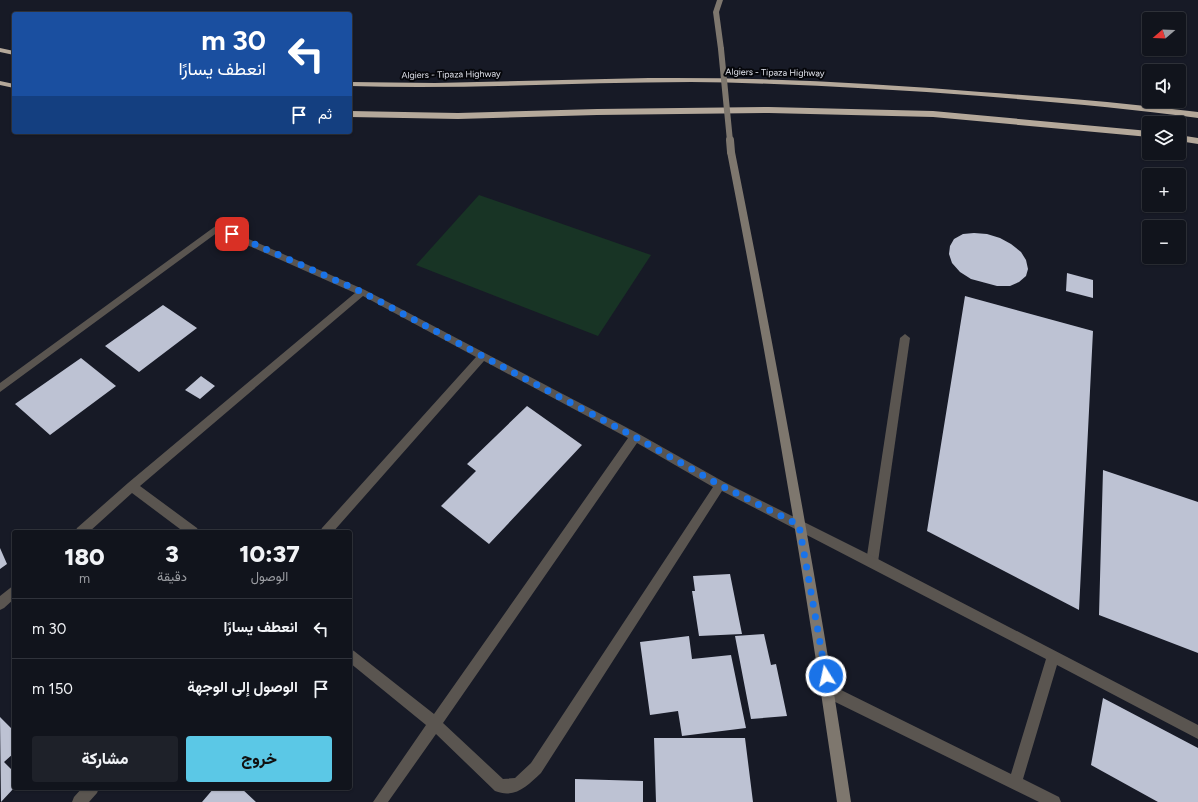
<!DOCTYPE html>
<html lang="ar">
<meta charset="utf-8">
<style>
:root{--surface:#11141c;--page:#1e2129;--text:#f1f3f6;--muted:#9c9ea3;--line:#30333b;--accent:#5bc8e6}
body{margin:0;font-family:Figtree,Vazirmatn,sans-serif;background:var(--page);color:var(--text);direction:rtl;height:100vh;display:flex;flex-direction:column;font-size:15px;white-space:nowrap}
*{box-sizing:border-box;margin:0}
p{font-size:13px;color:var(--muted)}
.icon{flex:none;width:22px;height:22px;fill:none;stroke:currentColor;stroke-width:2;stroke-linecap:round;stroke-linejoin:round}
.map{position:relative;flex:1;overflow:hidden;direction:ltr}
.side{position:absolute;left:12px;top:530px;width:340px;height:260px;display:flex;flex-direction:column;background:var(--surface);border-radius:4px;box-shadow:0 1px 3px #0004,0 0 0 1px var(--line);direction:rtl}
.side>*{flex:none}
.guide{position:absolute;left:12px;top:12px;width:340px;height:122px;border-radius:4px;box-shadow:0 1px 3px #0004,0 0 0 1px var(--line);direction:rtl;background:#1a4fa0;color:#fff;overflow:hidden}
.needle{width:26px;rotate:251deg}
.controls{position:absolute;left:1142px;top:12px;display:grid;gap:8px}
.controls a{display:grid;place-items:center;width:44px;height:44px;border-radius:4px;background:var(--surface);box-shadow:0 1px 3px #0004,0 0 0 1px var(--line);font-size:20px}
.pin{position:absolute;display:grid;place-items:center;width:34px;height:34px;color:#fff;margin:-17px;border-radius:8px;box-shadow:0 2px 6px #0006}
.me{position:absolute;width:44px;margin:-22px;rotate:350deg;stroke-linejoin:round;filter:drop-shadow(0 0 3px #0008)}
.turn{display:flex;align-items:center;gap:14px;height:84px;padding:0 20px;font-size:18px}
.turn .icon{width:52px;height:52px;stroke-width:2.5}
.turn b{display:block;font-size:28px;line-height:34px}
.then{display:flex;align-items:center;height:38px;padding:0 20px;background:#0003;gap:8px;font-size:15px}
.eta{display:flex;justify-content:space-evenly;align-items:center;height:68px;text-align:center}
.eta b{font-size:24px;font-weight:800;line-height:28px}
.button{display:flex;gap:8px;margin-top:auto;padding:8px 20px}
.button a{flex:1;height:46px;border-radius:4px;background:var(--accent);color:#111;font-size:16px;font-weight:800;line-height:46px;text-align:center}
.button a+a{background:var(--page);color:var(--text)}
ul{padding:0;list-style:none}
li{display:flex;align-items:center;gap:12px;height:60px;padding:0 20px;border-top:1px solid var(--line)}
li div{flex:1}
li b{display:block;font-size:15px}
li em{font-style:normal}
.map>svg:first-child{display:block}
</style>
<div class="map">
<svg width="1198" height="802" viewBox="0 0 1198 802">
<rect width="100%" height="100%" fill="#171a26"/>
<!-- green -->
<path fill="#183425" d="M479 195 651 255 598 336 416 265Z"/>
<!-- building -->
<path fill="#bdc2d3" d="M974 233 987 234 1000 238 1011 244 1021 252 1026 260 1028 269 1026 276 1019 282 1010 286H997L971 279 960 272 952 263 949 254 950 246 954 239 963 234Z
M1067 273 1093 280V298L1066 291Z
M965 296 1093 331 1079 610 927 531Z
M163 305 197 328 139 372 105 346Z
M81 358 116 386 50 435 15 404Z
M201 376 215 386 200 399 185 390Z
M527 406 582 445 489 544 441 506 476 471 467 464Z
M1103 470 1198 502V653L1099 615Z
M0 548 7 564 0 569Z
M730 574 742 634 699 636 692 591H695L693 576Z
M764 634 771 665 776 664 787 716 751 719 735 636Z
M689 636 692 659 731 655 746 728 682 736 678 711 650 715 640 642Z
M1103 698 1198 748V802H1158L1091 765Z
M0 717 14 731V753L4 762 14 772V788L1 802Z
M654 738H745L753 802H656Z
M575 779 643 781V802H575Z
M214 788H241L256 802H202Z"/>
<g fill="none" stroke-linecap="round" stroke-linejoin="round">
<!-- service -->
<path fill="#5a5550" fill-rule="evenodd" d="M905 334 910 338 878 562 876 566 872 568 868 566 866 562 900 338Z"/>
<!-- minor -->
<path fill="#5a5550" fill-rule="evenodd" d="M217 225 365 290 639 434 724 482 876 558 1198 725V739L1057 665 1023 779 1059 797 1061 802H1039L823 696 822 691 823 686 828 685 833 686 1011 774 1046 659 722 491 541 773C527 786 515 799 495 791L436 734 388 802H373L426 725 350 663V649L354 651 434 714 628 438 484 361 333 532H320L322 528 476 357 363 296 140 486 197 528 199 532H184L132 493 89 532H75L77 528 128 483 355 293 218 232 0 392V383ZM637 443 713 487 531 763 515 778 503 779 443 723Z
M14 585V599L4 608 0 610V596Z
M82 788H99L97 793 89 802H72L74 797Z"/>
<!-- secondary -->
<path fill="#7e776e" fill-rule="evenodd" d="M717 0H723L719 12 724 49 721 51 718 49 713 12Z
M728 150H731L735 152C778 368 818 584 851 802H837C806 584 769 368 727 152Z"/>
<!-- motorway -->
<path fill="#b4a89a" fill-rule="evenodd" d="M0 48 14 51V55L0 52Z
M649 78C760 77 870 83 981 92 1054 97 1126 103 1198 112V118C1126 108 1054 102 981 96 885 89 788 83 691 82 578 82 464 90 350 86V82L435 83Z
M0 81 14 84V88L0 85Z
M769 107 933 111 1149 131V137L933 117 769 113 597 115 458 119 350 117V111L458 113 597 109Z
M1179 135 1198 138V144L1179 141Z"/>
<!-- secondary-bridge-far1 -->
<path stroke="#7e776e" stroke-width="6" d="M721 49 730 141"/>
<!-- secondary-bridge -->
<path stroke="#7e776e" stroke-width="8" d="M730 140 731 152"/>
</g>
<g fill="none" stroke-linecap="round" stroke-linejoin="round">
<!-- route -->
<path stroke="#1a73e8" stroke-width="7" stroke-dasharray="0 12.6" d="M232 234 362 292 635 437 720 485 799 525 826 676"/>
</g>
<g text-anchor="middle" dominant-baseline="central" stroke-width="4" stroke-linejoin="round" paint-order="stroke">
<!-- far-street labels -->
<g font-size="9" fill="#e1e3ec" stroke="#05060a">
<text transform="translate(775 72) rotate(1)">Algiers - Tipaza Highway</text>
<text transform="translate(451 74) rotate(-1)">Algiers - Tipaza Highway</text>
</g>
</g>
</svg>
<div class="controls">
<a><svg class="needle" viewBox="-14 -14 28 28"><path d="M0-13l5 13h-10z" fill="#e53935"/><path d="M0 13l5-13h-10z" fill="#9c9ea3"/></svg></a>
<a><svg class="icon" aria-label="sound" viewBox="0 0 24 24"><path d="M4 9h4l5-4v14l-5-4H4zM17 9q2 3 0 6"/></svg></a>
<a><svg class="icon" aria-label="layers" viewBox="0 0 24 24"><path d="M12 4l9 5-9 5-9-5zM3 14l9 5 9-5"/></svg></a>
<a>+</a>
<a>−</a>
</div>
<div class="pin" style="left:232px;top:234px;background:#d93025"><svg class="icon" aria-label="arrive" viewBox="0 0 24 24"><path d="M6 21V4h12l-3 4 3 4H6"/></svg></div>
<svg class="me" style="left:826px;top:676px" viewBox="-20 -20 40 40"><circle r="17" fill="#1a73e8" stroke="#fff" stroke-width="3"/><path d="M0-11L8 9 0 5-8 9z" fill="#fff"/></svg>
<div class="guide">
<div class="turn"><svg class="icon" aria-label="left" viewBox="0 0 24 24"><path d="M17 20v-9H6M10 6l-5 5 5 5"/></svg><div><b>30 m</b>انعطف يسارًا</div></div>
<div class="then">ثم<svg class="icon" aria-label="arrive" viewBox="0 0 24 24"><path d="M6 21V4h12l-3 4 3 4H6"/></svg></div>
</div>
<section class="side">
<div class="eta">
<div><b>10:37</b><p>الوصول</p></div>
<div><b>3</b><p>دقيقة</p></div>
<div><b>180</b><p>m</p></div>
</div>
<ul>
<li><svg class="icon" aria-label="left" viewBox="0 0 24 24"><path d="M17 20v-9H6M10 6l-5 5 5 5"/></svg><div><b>انعطف يسارًا</b></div><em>30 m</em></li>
<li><svg class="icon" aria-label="arrive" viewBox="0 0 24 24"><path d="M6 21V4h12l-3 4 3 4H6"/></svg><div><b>الوصول إلى الوجهة</b></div><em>150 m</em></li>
</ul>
<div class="button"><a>خروج</a><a>مشاركة</a></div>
</section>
</div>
